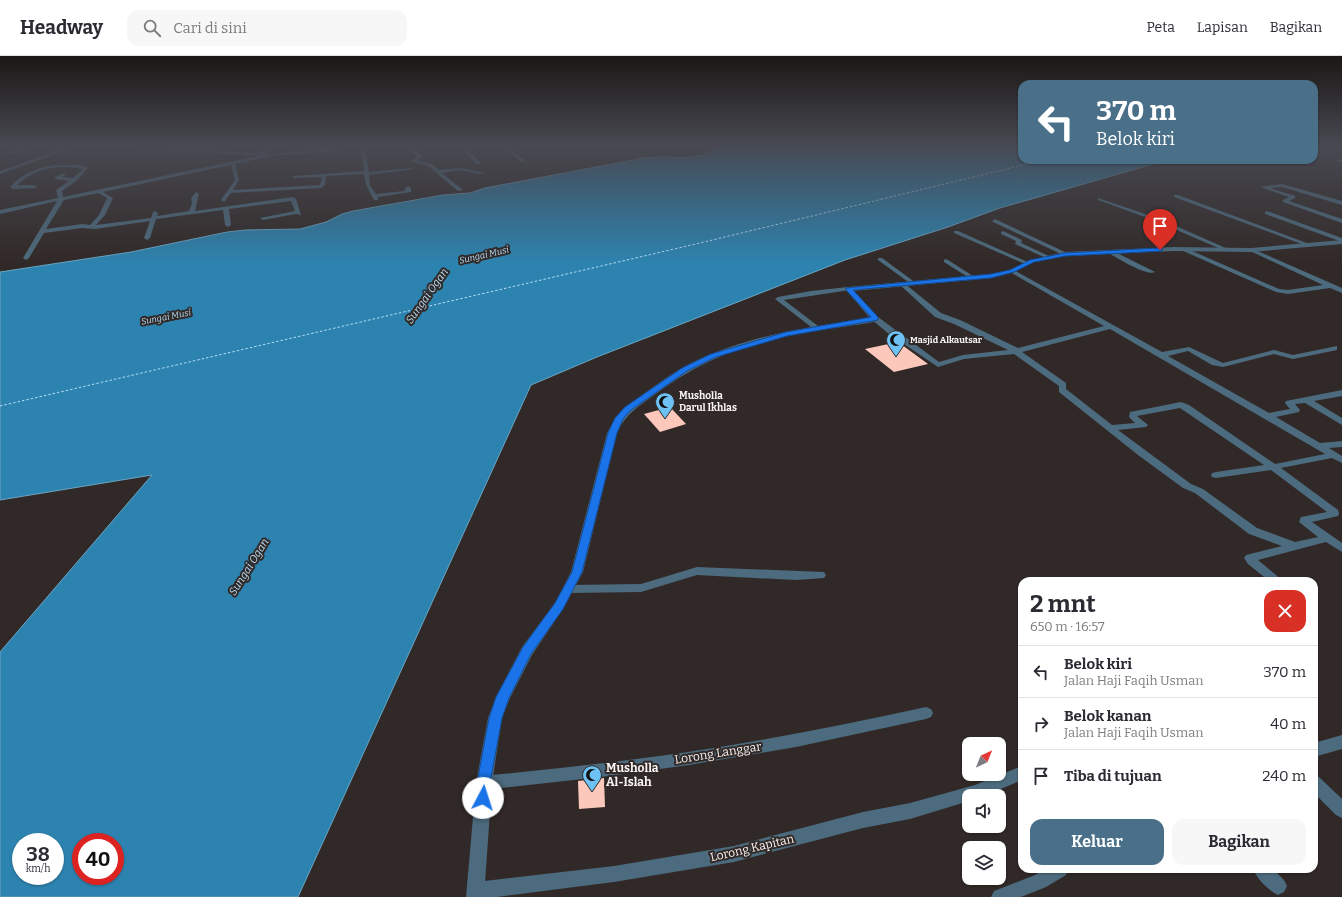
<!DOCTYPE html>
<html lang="id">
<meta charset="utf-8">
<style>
:root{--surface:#fff;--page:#f7f7f7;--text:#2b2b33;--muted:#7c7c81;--line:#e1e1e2;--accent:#496f89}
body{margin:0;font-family:Bitter,serif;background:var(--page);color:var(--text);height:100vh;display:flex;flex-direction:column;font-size:15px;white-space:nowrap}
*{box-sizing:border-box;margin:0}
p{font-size:13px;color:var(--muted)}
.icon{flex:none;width:22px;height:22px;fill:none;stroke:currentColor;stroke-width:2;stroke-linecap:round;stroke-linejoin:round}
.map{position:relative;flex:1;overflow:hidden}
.panel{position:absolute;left:1018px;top:521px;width:300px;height:296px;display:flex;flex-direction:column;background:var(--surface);border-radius:12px;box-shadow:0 1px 3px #0004}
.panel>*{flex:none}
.banner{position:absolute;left:1018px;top:24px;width:300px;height:84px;border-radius:12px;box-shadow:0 1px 3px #0004;background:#496f89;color:#fff;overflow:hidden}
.needle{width:26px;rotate:43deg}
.fabs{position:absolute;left:962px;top:681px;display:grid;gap:8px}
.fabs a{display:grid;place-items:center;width:44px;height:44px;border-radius:8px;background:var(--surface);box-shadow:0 1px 3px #0004;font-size:20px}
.speed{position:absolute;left:12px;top:777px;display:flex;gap:8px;font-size:20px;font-weight:700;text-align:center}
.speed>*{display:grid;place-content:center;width:52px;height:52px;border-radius:50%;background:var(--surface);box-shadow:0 1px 3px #0004;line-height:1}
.speed small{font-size:10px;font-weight:400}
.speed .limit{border:6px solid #d22;background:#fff;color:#111}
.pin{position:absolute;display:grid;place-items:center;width:34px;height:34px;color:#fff;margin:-41px -17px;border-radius:50% 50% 50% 0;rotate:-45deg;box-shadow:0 0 4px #0007}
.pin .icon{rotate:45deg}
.me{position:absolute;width:44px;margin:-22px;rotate:5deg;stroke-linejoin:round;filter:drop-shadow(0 0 3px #0008)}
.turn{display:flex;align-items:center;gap:14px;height:84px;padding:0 12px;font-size:18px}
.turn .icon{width:52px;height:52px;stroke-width:2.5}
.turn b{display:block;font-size:28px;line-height:34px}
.round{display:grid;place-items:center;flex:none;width:42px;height:42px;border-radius:12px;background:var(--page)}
.headline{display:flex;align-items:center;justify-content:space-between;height:68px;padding:0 12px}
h1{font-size:24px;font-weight:700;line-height:30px}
.action{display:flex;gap:8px;margin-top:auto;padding:8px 12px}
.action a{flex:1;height:46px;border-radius:12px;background:var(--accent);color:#fff;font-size:16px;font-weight:700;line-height:46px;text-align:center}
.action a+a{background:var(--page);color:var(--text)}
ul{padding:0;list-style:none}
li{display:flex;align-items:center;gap:12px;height:52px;padding:0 12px;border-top:1px solid var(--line)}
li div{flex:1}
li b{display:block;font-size:15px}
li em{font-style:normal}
header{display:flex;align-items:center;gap:24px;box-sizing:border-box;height:56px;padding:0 20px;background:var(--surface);border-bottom:1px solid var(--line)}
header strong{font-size:19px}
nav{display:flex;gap:22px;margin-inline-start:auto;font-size:14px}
.search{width:280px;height:36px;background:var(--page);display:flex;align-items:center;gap:10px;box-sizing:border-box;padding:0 14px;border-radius:12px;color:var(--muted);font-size:15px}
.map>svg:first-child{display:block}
</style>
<header>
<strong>Headway</strong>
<div class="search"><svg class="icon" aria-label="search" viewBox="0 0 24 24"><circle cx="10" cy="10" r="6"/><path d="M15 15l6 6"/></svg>Cari di sini</div>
<nav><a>Peta</a><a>Lapisan</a><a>Bagikan</a></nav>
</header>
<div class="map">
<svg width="1342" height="841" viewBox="0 0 1342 841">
<rect width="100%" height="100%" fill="#312927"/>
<!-- water -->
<path fill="#2d83af" stroke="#6aa5c3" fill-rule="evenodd" d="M720 89H1022V104H1167L1000 152 948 171 845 204 597 301 531 329 298 841H0V596L152 419 0 444V216L131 196 227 176 245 174 300 173 326 166 342 158 353 155 443 139 470 137 485 132 644 102C664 99 685 104 704 99 710 97 714 92 720 89ZM21 786H55V820H21ZM81 786H115V820H81Z"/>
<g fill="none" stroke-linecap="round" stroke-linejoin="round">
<!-- ferry -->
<path stroke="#b6ddf6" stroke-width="1" stroke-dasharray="2.5 2" stroke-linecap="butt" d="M0 350 700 187 1044 104"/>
</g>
<!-- building -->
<path fill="#fcc8bb" d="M898 286 928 308 894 316 865 293Z
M670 351 686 368 660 376 644 358Z
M604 722 605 751 579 753 578 725Z"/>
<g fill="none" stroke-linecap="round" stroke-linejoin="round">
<!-- minor -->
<path fill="#4c6b7e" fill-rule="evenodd" d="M39 89H48L0 100V98Z
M73 89 77 90 0 118V115Z
M145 89H152L138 94 136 93Z
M181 89H187L172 96 168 95Z
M216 89H222L205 98 201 97Z
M273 89H278L261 99 270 98 272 100 235 108 239 124 233 134 320 129 322 121 294 122 292 121 294 120 364 115 361 94 354 89H359L365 93 369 116 412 112 414 113 369 119 370 129 376 138 405 135V132L408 130 411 132V136L378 141V144H374L366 129 364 118 326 120 325 129 321 132 231 137 224 146 221 144 235 124 231 109 103 136 113 142 105 159 96 169 151 162 153 156 155 155 158 157 157 160 189 155 192 147 191 142 196 136 199 138 195 155 293 141 296 143 301 159 296 158 263 164 260 162 295 155 291 145 229 153 231 169 228 171 225 169 223 154 156 163 150 182 147 184 144 182 150 165 95 173 82 172 44 177 29 202 26 204 23 202 57 145 0 158V154L58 142 56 134 69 125 55 123V121L64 117 66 118 62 121 73 122 83 113C59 108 35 112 17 129H34L37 131 36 132 13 133 10 131C26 114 45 108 67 109 74 109 82 108 88 112L76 125 62 135 63 141 258 100 257 98ZM98 137 107 142 99 159 90 169 82 168 46 173 64 144Z
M459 89H464L480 106V108H476Z
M500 89H505L526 105 522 106Z
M406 90H410L422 100V102L417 104 432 108 439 114 461 112 485 117 478 118 461 114 442 117 463 134 458 135 428 110 413 106V103L417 101 406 92Z
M1338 103 1342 104V106L1336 105Z
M1282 128 1342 145V149L1282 131 1270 132 1295 140V142L1289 145 1342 163V167L1283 146V144L1289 141 1260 131Z
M1174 139H1178L1312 189 1307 190 1174 141Z
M1098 142 1160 163 1228 193 1223 194 1156 165 1098 144Z
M1267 155 1342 182V186L1265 158V156Z
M995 163 1067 197 1068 198 1063 199 993 166 992 165Z
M954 175H958L1030 207 1025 208 954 177Z
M1003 175 1022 184 1021 187 1051 201 1046 202 1015 188 1016 185 1001 178V176Z
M1183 191 1279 233 1288 234 1323 229 1248 194 1253 193 1342 232V237L1330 232 1288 238 1276 236 1181 194 1180 193Z
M1107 194H1111L1155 216C1148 221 1115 201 1107 196Z
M878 202H882L916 227 911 228 878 204Z
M946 203 948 204 976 222 971 223 944 206V204Z
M1012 213 1162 296 1189 291 1223 307 1274 294 1293 299 1337 290V294L1293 303 1274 298 1223 311 1212 309 1188 295 1168 300 1269 357 1290 353 1285 347 1286 345 1342 334V340L1314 345 1342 362V369L1305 347 1295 348 1300 354 1299 356 1276 361 1320 387 1342 385V391L1329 392 1342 400V407L1332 402 1281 412 1338 454 1339 458 1338 460 1312 466 1342 487V496L1326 486 1258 504 1283 525H1269L1248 508 1244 502 1246 499 1282 490 1249 478 1195 437 1183 432 1138 399 1059 336V330L1014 298 964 303 938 311 889 278 871 263 872 261H878L939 306 963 299 1008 294 954 268 935 261 900 229V227H904L941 257 960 264 1018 292 1104 270 1010 216V214ZM1110 273 1325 398 1275 408 1189 349 1181 346 1130 356 1129 361 1135 367 1112 369 1066 333V327L1022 296ZM1180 352 1264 409 1216 416 1212 417 1211 419 1212 421 1216 422 1271 414 1327 456 1301 461 1299 466 1318 481 1295 486 1257 472 1203 433 1191 428 1118 374 1146 371 1148 369 1137 360Z
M848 231 851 233 850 234 784 244 818 270V274H815L775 243 778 241 811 235Z
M697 511 824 516 826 519 824 522 796 524 697 519 641 536 569 537 565 536 563 533 565 530 569 529 641 528Z
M926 651 931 653 933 657 931 661 926 663 796 691 689 709 601 721 484 734 479 732 476 727 479 722 484 720C552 713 620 706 688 696 768 684 847 668 926 651Z
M1342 679V693L1314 701V687Z
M1022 710V724L984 740H969V745L910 763 863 772 734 806 614 826 497 841H470L467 835 470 829 476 826 614 810 734 790 863 756 910 747 975 729Z
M1314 719 1319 721 1342 743V762L1336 759 1314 737Z
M1044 813H1068L1066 819 1046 831 1021 841H991L994 835 1035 819Z
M1253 813H1273L1284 824 1287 830 1284 836 1278 839C1268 834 1257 823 1253 813Z"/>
<!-- tertiary -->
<path fill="#4c6b7e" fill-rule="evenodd" d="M66 89H97L270 98 363 89 326 96 270 100Z
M1314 89 1342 95V97L1314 91Z
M1342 184V188L1251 196 1174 195 1065 200 1034 206 1014 216 991 222 853 235 878 261V265C855 270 831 272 808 276 749 287 706 301 657 337 640 349 625 358 617 377L583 516 563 553 532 599 510 642 502 662 492 727 484 841H466L476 727 488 662 496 641 522 591 555 547 571 516 607 377C617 357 631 346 649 334 663 324 677 314 693 306 748 279 810 271 870 262L846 234 845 233 848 231 991 218 1010 214 1030 204 1065 196 1174 191 1251 192Z"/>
</g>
<!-- sky -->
<linearGradient id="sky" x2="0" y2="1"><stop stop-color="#1b1715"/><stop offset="0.43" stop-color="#484952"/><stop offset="1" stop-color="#484952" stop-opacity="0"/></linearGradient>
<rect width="1342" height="207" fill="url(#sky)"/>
<!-- route -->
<path fill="#1a73e8" stroke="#114b97" d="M1160 192H1162V195L1065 200 1034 206 1014 216 991 222 853 234 878 261V264L787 280 716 301 687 315 631 354 623 363 617 377 582 516 563 553 531 598 509 642 502 662 490 727V742L488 747 483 749 478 747 476 742 477 727 489 662 496 641 523 591 555 547 572 516 608 377 615 362 625 351 682 312 711 298 786 276 871 261 846 234V232L991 218 1010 214 1030 204 1065 197Z"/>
<!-- icons -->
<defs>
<symbol id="mosque-pin" viewBox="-11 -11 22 30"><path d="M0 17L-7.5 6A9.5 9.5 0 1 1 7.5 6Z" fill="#6dc2f3" stroke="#312927"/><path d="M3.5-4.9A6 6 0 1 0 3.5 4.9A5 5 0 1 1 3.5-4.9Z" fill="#111"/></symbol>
</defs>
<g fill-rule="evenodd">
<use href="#mosque-pin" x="885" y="273" width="22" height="30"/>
<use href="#mosque-pin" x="654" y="335" width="22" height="30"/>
<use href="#mosque-pin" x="581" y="708" width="22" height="30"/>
</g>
<g text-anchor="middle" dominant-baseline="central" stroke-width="4" stroke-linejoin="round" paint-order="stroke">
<!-- far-water labels -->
<g font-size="9" font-style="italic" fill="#b6ddf6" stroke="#312927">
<text transform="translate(484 199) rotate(-13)">Sungai Musi</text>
<text transform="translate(166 261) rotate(-11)">Sungai Musi</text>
</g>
<!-- far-poi labels -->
<g font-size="9" font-weight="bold" fill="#f9f4f2" stroke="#312927" text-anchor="start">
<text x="910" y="284">Masjid Alkautsar</text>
</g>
<!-- poi labels -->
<g font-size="10" font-weight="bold" fill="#f9f4f2" stroke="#312927" text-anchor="start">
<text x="679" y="340">Musholla<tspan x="679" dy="12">Darul Ikhlas</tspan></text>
</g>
<!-- water labels -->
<g font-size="11" font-style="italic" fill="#b6ddf6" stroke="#312927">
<text transform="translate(427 240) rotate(-55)">Sungai Ogan</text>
<text transform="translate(249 511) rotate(-58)">Sungai Ogan</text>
</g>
<!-- near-street labels -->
<g font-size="12" fill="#f9f4f2" stroke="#312927">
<text transform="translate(718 697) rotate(-9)">Lorong Langgar</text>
<text transform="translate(752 792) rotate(-13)">Lorong Kapitan</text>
</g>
<!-- near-poi labels -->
<g font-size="12" font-weight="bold" fill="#f9f4f2" stroke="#312927" text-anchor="start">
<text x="606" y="712">Musholla<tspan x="606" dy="14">Al-Islah</tspan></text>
</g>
</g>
</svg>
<div class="fabs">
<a><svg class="needle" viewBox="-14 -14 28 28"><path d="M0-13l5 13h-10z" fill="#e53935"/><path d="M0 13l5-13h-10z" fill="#7c7c81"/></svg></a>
<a><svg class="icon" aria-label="sound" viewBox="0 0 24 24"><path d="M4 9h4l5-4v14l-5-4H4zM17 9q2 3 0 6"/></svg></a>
<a><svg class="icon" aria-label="layers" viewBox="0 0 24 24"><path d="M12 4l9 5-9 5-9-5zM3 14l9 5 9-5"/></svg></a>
</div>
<div class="speed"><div>38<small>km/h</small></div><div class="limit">40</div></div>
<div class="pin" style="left:1160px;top:194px;background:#d93025"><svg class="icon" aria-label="arrive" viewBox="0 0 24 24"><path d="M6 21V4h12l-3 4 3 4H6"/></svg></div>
<svg class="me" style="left:483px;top:742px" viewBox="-20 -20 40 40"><circle r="19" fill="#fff"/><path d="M0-13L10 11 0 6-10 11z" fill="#1a73e8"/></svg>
<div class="banner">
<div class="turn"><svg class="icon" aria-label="left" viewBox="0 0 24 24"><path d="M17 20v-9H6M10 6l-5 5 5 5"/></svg><div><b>370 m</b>Belok kiri</div></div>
</div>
<section class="panel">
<div class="headline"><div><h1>2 mnt</h1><p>650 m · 16:57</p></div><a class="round" style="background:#d93025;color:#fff"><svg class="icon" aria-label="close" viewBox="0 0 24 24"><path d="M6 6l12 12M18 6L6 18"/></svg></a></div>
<ul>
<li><svg class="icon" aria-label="left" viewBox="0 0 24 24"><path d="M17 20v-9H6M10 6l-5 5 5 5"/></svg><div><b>Belok kiri</b><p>Jalan Haji Faqih Usman</p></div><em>370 m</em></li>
<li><svg class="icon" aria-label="right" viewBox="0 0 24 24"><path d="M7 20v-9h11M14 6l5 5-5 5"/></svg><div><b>Belok kanan</b><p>Jalan Haji Faqih Usman</p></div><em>40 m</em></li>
<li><svg class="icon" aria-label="arrive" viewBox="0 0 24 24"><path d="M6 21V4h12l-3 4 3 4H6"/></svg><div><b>Tiba di tujuan</b></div><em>240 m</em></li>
</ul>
<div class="action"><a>Keluar</a><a>Bagikan</a></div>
</section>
</div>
